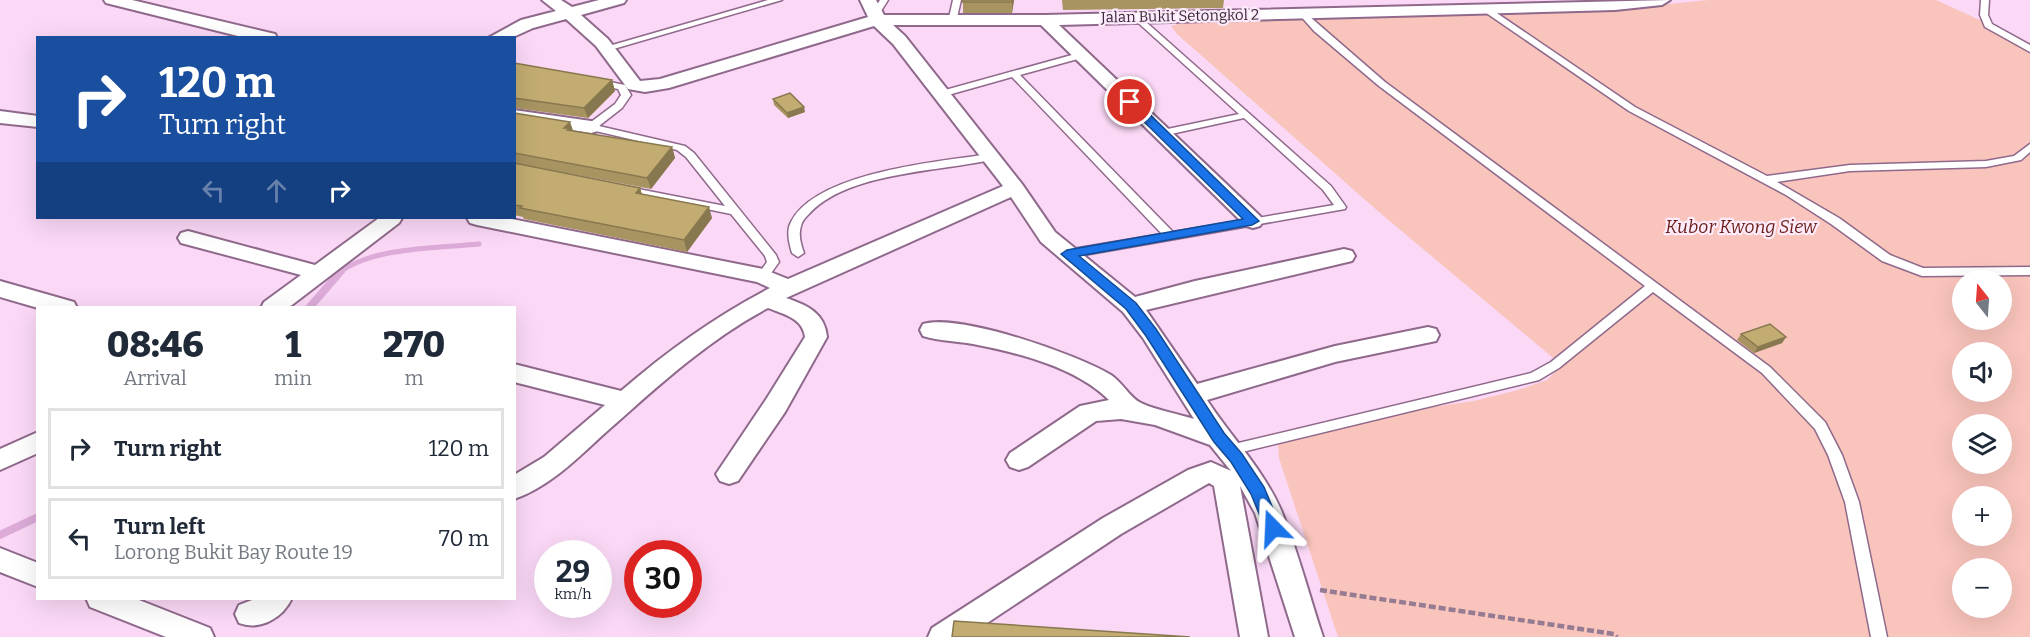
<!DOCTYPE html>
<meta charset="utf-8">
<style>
:root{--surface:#fff;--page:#f6f6f7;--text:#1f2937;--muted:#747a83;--line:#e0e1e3}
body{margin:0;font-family:Bitter,serif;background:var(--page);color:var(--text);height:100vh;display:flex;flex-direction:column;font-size:22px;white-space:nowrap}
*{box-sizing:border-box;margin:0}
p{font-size:20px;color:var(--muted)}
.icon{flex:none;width:33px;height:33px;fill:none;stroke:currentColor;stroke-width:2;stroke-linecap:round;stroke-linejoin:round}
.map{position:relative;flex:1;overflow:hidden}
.sheet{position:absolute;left:36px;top:306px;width:480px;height:294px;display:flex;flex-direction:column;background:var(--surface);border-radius:0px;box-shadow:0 6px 24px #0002}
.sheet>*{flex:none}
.guide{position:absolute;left:36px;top:36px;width:480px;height:183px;border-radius:0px;box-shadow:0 6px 24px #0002;background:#1a4fa0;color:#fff;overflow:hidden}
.needle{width:39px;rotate:343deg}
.buttons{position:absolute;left:1952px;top:270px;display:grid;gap:12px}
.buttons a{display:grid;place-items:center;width:60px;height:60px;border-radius:50%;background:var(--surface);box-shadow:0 6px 24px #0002;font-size:30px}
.speed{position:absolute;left:534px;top:540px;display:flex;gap:12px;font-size:30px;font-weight:700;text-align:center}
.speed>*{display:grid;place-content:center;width:78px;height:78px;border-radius:50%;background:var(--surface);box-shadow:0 6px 24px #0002;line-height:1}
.speed small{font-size:15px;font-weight:400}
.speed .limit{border:9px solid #d22;background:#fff;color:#111}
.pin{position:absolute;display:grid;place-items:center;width:51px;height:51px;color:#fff;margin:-26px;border:3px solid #fff;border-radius:50%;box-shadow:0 2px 6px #0007}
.me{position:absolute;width:66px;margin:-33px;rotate:339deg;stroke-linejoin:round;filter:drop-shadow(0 0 4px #0008)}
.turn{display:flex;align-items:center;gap:21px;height:126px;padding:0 24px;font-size:27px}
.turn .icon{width:78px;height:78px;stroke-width:2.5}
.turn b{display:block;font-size:42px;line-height:51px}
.lanes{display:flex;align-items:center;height:57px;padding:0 24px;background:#0003;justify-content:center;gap:30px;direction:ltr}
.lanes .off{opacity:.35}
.eta{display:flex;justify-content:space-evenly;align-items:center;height:102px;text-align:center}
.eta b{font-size:36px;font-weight:800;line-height:42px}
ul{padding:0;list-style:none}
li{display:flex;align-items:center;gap:18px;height:81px;margin:0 12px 9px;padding:0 12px;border:3px solid var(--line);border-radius:0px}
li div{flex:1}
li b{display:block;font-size:22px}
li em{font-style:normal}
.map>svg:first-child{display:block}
</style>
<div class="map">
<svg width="2030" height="637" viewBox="0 0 2030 637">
<rect width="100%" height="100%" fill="#fad8f6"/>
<!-- green -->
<path fill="#f9c4bb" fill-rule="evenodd" d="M1709 0H1936L2030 43V637H1338L1279 458 1278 442 1399 412 1474 401 1518 390 1547 380 1559 368 1558 362 1379 212 1177 34 1171 26 1191 21 1520 13 1619 9ZM1962 280H2001V320H1962ZM1962 352H2001V392H1962ZM1962 424H2001V464H1962ZM1962 496H2001V536H1962ZM1962 568H2001V608H1962Z"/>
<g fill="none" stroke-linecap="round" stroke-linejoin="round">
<!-- stream-far1 -->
<path stroke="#dcabd8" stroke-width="5" d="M339 273C371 247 439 248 479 244"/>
<!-- stream -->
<path stroke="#dcabd8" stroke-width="8" d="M309 308 341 271
M0 535 38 517"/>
<defs>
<path id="lane" d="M768 0H782L610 50 607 51 602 48Z
M880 0H888L878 16H872L871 14Z
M953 0H961L956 22 952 25 948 22Z
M1981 0H1989L1988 15 1992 24 2030 45V52L1985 27 1980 15Z
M1485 5 1635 107 1767 176 1850 165 1986 161 2014 156 2030 144V152L2021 160 1986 167 1850 171 1777 182 1839 218 1890 255 1923 268 2030 267V275L1922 276 1882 261 1831 224 1786 195 1629 111 1482 10V6Z
M1302 10 1385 82 1770 367 1825 422 1842 455 1859 502 1887 637H1871L1845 502 1828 455 1815 429 1762 373 1653 292 1559 368 1539 380 1230 455 1225 454 1223 450 1225 446 1230 445 1531 373 1551 362 1645 286 1379 86 1314 31 1298 13Z
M1137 14 1331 186 1346 207 1345 209 1067 258 1063 257 1061 254 1063 251 1067 250 1162 234 1012 77 941 97 936 94 938 92 1079 53H1085V57L1020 75 1173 232 1334 205 1323 190 1244 118 1162 136 1158 135V131L1239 114 1134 19V15Z
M600 80 625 85 631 95 622 108 599 126 685 146 694 153 776 255 779 262 767 279 763 280 757 276 767 262 765 256 731 214 624 192 623 190 628 187 725 206 686 157 677 150 587 129V125L615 104 621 95 618 89 597 85V81Z
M991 154 996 157 995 159C941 172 847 171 808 215 805 218 802 221 801 226 798 235 801 245 804 253L798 257 792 253C789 243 786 231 791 222 816 172 941 161 991 154Z"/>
<path id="street" d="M104 0H132L275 34 277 38H246L106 3Z
M542 0H561L572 7 599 0H626L624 3 581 15 608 39 640 81 660 79 868 17 860 0H876L884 15H1045L1670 0 1662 5 1615 10 1059 25 1260 216 1263 221 1260 226 1253 228 1246 226 1041 25H893L905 36 1022 184 1055 232 1135 297 1195 281 1344 249 1352 251 1355 256 1352 261 1146 310 1197 384 1335 346 1428 327 1436 329 1439 335 1436 341 1335 362 1207 400C1231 437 1263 469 1281 510 1298 551 1309 595 1323 637H1295L1255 513 1240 486 1268 637H1240L1214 486 1209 483 1121 534 966 637H928L932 628 1103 518 1188 470 1211 462 1231 471 1210 445 1155 425 1121 419 1096 421 1028 467 1019 470 1010 467 1006 460 1010 453 1080 406 1109 400C1076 367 1019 353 973 344 957 341 939 341 923 336L920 330 923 324C960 313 1078 355 1111 375 1122 382 1130 398 1141 403 1155 410 1179 414 1194 419L1143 338 1123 312 1041 242 1011 197 786 298C807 305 825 313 827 337L785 412 738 481 729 484 720 481 716 474 767 398 805 337C803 318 783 314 768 308 711 338 661 383 614 425 584 451 553 486 514 499V475L544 457 605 405 514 382V364L621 391C667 351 716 316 770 288L757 282 477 225 470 223 467 218H507L763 269 788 279 1003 186 893 44 874 26 669 88 645 92 628 89 596 46 566 19 533 28 511 38H488L521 20 556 11Z
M514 110 591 121 598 123 600 127 598 131 591 133 514 121Z
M0 111 38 116V127L0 123Z
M379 218H402L399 223 288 308H261L264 302 301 275 181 243 178 238 181 233 188 231 315 265Z
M0 281 74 302 77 308H38L0 297Z
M38 432V453L0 470V449Z
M0 548 38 563V587L0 572Z
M86 598H134L210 628 214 637H166L90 607Z
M257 598H292C283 618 260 631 239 623L235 614 239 605Z"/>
</defs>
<!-- lane casing -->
<use href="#lane" stroke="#8f698b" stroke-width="3"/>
<!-- street casing -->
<use href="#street" stroke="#8f698b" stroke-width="4"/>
<!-- path -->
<path stroke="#967c93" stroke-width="4.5" stroke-dasharray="7 3" stroke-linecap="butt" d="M1320 590 1614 634 1617 637"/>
<!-- lane -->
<use href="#lane" fill="#fff" fill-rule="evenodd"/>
<!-- street -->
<use href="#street" fill="#fff" fill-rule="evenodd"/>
</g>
<!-- wall -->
<path fill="#a79461" d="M963 0H1014L1012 13H963Z
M1062 0H1224L1223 8 1063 10Z
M514 63 612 80 615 91 588 118 514 108Z
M773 99 805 112 788 118 774 105Z
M514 113 573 131 672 147 675 158 651 189 514 163Z
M514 163 640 188 642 194 712 218 687 252 524 219 523 217 514 215Z
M1741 334 1786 337 1782 343 1754 353 1737 340Z"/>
<!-- shaded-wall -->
<path fill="#88784f" d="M1012 0H1014L1012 13Z
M612 80 615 91 588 118 584 108Z
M804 107 805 112 788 118 787 113Z
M570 122 574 133 564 128Z
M672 147 675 158 651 189 647 178Z
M640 188 643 199 636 193Z
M709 207 712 218 687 252 684 240Z
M1786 337 1782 343 1754 353 1758 347Z"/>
<!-- building -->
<path fill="#c2ac71" stroke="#88784f" stroke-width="1.5" d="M963 0H1012V2H962Z
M514 63 612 80 584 108 514 98Z
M790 93 804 107 787 113 773 99Z
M514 113 570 122 564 128H569L567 130 672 147 647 178 514 153Z
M514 163 640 188 636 193 709 207 684 240 520 208 522 206 514 205Z
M1770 324 1786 337 1758 347 1741 334Z
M954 621 1190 637H952Z"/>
<!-- route -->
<path fill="#1a73e8" stroke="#114b97" stroke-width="1.5" d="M1130 98 1134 99 1259 221 1252 225 1079 256 1136 303 1156 329 1224 433 1242 454 1264 487 1281 528 1279 533 1273 535 1267 533 1251 494 1231 462 1214 442 1146 336 1126 309 1061 254 1067 250 1243 219 1126 104V99Z"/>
<g text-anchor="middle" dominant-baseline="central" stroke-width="4.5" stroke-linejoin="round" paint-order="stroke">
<!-- far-street labels -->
<g font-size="15" fill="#392837" stroke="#fdebfb">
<text transform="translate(1180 16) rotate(-1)">Jalan Bukit Setongkol 2</text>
</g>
<!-- park labels -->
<g font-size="18" font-style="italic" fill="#6a1d15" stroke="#fdebfb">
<text x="1741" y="227">Kubor Kwong Siew</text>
</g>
</g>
</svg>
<div class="buttons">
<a><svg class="needle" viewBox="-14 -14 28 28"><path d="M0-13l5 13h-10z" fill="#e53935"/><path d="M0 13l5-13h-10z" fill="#747a83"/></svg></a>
<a><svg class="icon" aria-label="sound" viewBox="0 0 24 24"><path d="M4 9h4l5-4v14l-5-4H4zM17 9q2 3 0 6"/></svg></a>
<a><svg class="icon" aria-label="layers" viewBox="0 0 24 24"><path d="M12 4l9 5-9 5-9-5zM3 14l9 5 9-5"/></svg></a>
<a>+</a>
<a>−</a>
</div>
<div class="speed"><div>29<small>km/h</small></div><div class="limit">30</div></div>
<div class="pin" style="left:1130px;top:102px;background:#d93025"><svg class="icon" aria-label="arrive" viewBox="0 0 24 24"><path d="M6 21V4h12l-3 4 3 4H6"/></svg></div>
<svg class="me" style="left:1273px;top:528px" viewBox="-20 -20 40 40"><path d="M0-17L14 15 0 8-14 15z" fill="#1a73e8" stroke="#fff" stroke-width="4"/></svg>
<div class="guide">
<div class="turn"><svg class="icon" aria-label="right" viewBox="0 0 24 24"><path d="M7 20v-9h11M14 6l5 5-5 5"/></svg><div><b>120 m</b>Turn right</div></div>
<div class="lanes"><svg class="icon off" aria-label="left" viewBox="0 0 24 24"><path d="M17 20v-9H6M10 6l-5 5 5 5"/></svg><svg class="icon off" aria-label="ahead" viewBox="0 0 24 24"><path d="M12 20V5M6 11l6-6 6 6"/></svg><svg class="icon" aria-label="right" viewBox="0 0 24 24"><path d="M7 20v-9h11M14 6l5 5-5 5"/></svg></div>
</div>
<section class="sheet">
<div class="eta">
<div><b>08:46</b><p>Arrival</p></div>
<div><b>1</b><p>min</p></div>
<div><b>270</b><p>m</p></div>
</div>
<ul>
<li><svg class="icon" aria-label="right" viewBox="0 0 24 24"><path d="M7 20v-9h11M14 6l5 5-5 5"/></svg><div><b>Turn right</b></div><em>120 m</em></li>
<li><svg class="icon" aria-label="left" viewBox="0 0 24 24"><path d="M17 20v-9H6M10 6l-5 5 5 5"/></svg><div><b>Turn left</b><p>Lorong Bukit Bay Route 19</p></div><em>70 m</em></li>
</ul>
</section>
</div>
